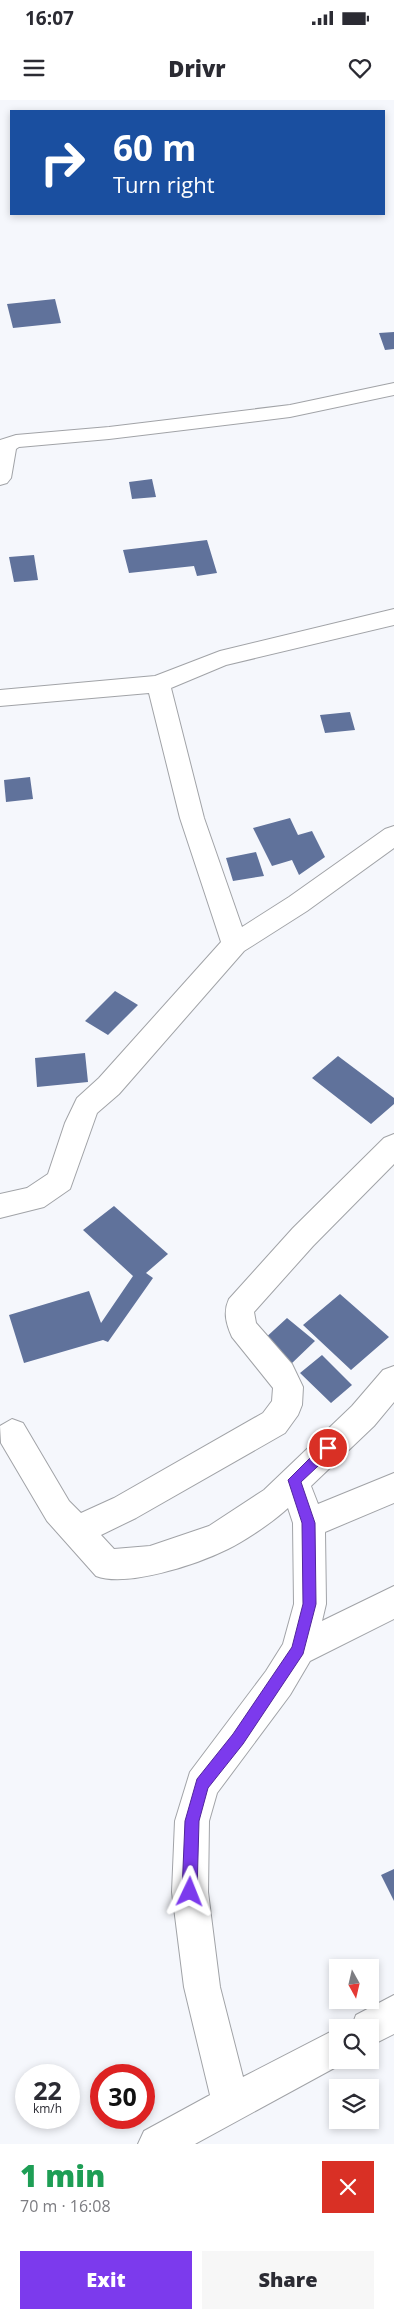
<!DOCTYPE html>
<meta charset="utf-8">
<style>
:root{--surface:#fff;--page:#f7f7f7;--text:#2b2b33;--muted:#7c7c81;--accent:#7c3aed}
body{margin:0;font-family:"Open Sans",sans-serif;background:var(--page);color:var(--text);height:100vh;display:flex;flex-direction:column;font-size:19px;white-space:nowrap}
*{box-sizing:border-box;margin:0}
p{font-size:16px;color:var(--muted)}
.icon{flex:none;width:28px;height:28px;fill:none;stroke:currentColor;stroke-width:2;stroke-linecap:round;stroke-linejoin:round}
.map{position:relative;height:2044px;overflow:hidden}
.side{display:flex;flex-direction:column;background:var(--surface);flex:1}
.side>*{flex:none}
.top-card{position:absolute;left:10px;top:10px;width:375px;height:105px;border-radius:0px;box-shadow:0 2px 8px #0003;background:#1a4fa0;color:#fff;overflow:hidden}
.needle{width:32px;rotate:172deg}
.controls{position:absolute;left:329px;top:1859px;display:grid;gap:10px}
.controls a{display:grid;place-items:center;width:50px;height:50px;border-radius:0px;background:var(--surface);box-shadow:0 2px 8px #0003;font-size:25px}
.speed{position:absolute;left:15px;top:1964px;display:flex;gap:10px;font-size:25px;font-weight:700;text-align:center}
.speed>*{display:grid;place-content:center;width:65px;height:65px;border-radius:50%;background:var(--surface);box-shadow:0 2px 8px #0003;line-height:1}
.speed small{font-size:12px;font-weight:400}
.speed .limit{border:8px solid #d22;background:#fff;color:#111}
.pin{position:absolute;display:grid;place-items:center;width:42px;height:42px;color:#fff;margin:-21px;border:2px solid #fff;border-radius:50%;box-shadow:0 1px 5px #0007}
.me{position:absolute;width:55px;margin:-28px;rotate:2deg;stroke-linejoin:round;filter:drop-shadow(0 0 4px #0008)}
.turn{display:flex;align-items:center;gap:18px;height:105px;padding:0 20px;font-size:22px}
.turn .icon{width:65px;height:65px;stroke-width:2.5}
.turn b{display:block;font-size:35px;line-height:42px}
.round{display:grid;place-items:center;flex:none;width:52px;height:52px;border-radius:0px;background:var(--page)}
.summary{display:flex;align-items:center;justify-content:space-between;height:85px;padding:0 20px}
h1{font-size:30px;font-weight:800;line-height:38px;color:#1e9e55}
.cta{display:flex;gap:10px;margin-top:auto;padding:10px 20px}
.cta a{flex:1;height:58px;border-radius:0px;background:var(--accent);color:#fff;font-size:20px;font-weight:800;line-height:58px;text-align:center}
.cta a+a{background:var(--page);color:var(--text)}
.status{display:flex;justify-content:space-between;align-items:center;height:35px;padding:0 25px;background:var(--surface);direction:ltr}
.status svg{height:14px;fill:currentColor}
header{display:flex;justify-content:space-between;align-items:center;height:65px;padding:0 20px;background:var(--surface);font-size:22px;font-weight:800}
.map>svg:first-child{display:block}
</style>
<div class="status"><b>16:07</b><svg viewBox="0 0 49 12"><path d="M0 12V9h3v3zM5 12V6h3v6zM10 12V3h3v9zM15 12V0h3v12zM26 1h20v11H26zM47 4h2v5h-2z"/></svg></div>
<header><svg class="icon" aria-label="menu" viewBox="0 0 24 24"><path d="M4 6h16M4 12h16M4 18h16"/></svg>Drivr<svg class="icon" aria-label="heart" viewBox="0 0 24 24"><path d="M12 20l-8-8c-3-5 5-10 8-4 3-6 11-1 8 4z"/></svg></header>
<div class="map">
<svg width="394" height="2044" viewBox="0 0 394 2044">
<rect width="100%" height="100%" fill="#f5f7fc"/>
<!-- building -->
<path fill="#60729b" d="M55 199 61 223 13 228 7 204Z
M394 232V249L385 250 379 233Z
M152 379 156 397 132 399 129 382Z
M207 440 217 473 197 476 194 466 129 473 123 450Z
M34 455 38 480 14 482 9 457Z
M350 612 355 630 325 633 320 615Z
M30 677 33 699 6 702 4 680Z
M290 718 298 735 312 731 325 757 299 775 292 760 272 766 253 728Z
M256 752 264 776 233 781 226 758Z
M115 891 138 905 108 935 85 921Z
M85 953 88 982 37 987 35 958Z
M338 956 394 998V1004L371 1024 312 978Z
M114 1106 168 1154 146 1173 153 1178 108 1242 103 1240 24 1263 9 1215 89 1191 101 1223 133 1176 83 1130Z
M340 1194 389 1237 351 1270 303 1225Z
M287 1218 315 1241 290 1265 262 1241Z
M322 1255 352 1285 331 1303 300 1273Z
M394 1769V1801L381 1775Z"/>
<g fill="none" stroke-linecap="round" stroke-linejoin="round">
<defs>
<path id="minor" d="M394 283V295L290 317 109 339 19 347 16 349 11 378 7 383 0 385V340L16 335 109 327 290 305Z
M394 509V525L226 565 171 588 204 718 242 827 289 797 385 729 394 726V748L307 811 244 851 119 994 97 1013 70 1089 44 1107 0 1118V1094L27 1088 48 1074 65 1023 77 998 99 978 221 842 180 718 149 593 0 606V590L155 576 220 551Z
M394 1034V1064L313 1146 254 1212 256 1223 292 1264 303 1287 302 1305 298 1315 285 1333 136 1418 101 1435 114 1449 150 1446 209 1426 264 1390 352 1306 383 1270 394 1266V1302L374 1326 311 1386 318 1404 394 1373V1403L325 1432 326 1504 322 1521 394 1486V1519L310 1561 290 1595 217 1693 209 1721 208 1792 220 1887 243 1977 338 1928V1960H349L195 2044H138L144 2031 210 1995 184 1887 172 1792 175 1721 190 1672 266 1571 283 1544 294 1504 293 1423 288 1408C273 1422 246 1440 228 1449 198 1464 127 1488 96 1476L47 1421 1 1343 0 1326 12 1319 23 1323 69 1401 81 1413 114 1398 263 1313 272 1301 273 1288 232 1237C226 1224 223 1212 229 1199L293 1128 384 1038Z
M394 1895V1934L370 1946V1928H351L356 1915Z"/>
</defs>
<!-- minor casing -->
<use href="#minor" stroke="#a1a3a7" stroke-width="2"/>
<!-- minor -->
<use href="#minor" fill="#fff" fill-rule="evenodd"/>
</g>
<!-- route -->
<path fill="#7c3aed" stroke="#51269a" d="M328 1342 333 1344 335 1348 333 1352 301 1382 315 1423 316 1504 303 1554 243 1644 208 1688 199 1721 197 1792 195 1797 190 1799 185 1797 182 1792 185 1721 197 1679 233 1634 292 1547 303 1504 302 1423 288 1380 324 1344Z"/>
</svg>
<div class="controls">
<a><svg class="needle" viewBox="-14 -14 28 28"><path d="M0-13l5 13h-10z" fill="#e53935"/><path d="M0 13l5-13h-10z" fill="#7c7c81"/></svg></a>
<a><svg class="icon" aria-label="search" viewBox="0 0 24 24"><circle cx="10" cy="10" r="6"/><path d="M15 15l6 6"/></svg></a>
<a><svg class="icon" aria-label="layers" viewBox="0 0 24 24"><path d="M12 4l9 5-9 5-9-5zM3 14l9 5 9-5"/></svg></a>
</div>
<div class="speed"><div>22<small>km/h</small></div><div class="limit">30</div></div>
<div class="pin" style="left:328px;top:1348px;background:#d93025"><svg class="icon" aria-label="arrive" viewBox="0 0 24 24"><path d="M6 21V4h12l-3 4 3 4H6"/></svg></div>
<svg class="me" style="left:190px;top:1792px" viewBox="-20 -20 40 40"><path d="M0-17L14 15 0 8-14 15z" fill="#7c3aed" stroke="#fff" stroke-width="4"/></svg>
<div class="top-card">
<div class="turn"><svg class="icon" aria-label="right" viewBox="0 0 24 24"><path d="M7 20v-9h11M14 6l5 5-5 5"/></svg><div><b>60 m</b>Turn right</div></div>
</div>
</div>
<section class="side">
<div class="summary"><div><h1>1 min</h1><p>70 m · 16:08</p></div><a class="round" style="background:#d93025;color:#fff"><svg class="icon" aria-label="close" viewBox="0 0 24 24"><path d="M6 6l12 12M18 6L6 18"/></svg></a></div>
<div class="cta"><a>Exit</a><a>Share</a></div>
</section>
